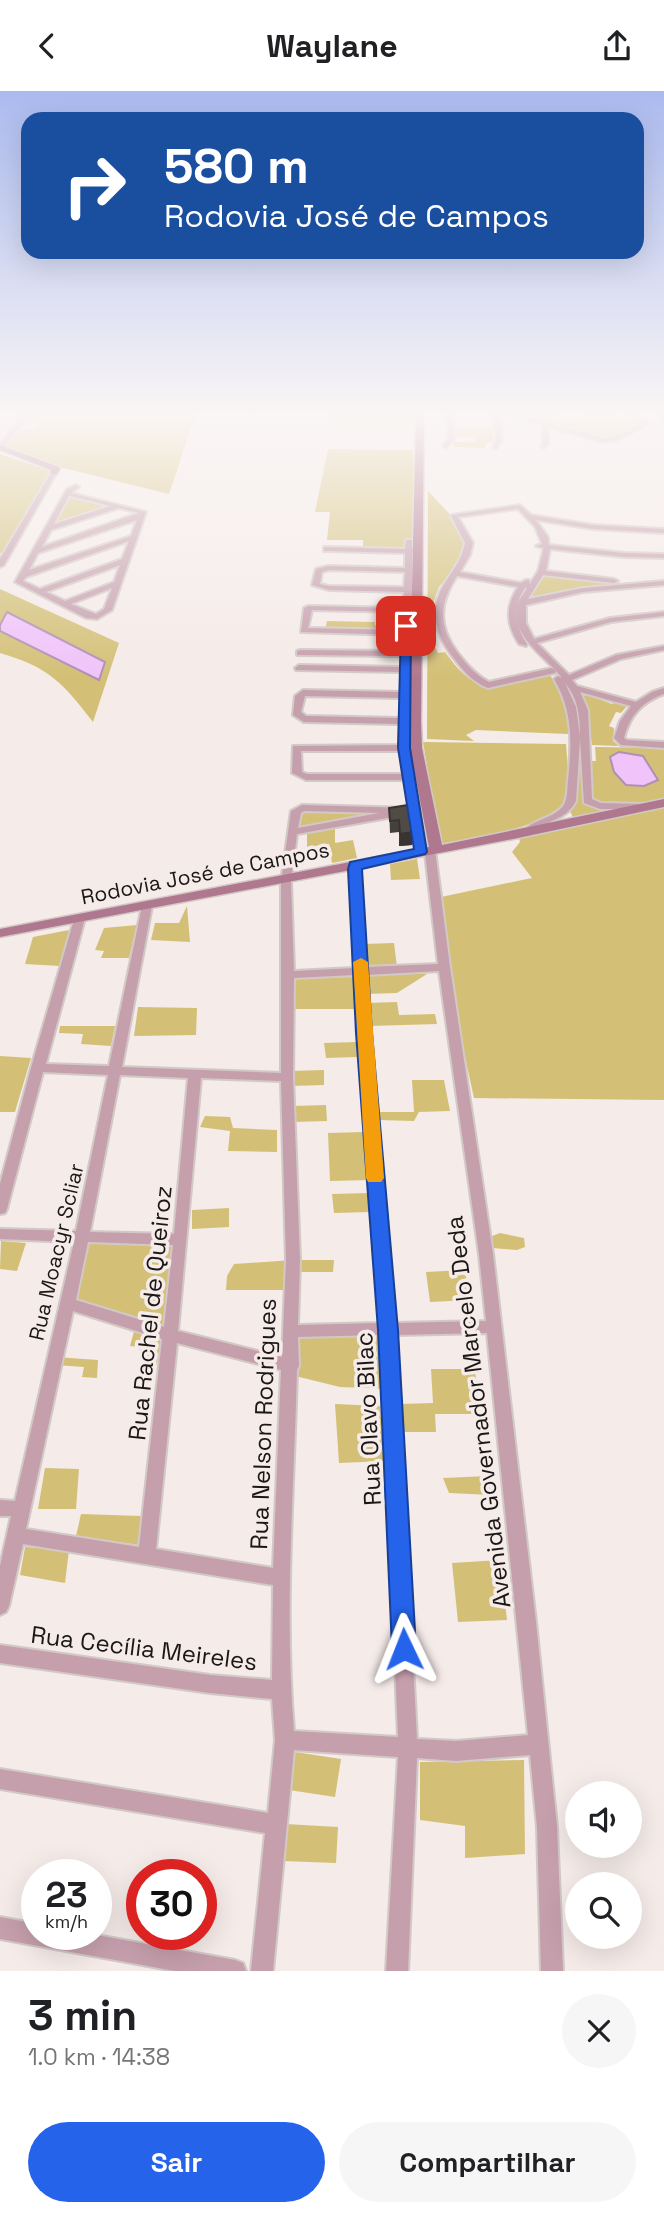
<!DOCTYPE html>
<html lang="pt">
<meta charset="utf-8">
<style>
:root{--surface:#fff;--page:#f6f6f6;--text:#202124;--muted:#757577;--accent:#2563eb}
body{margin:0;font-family:"Space Grotesk",sans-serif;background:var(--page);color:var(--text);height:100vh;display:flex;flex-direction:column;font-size:26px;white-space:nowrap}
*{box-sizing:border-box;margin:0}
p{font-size:23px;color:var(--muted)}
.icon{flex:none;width:38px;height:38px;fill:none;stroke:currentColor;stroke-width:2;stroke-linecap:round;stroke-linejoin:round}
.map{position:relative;height:1880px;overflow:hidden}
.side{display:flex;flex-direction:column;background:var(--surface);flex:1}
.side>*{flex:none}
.banner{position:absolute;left:21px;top:21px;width:623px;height:147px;border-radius:21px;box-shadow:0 7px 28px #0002;background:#1a4fa0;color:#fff;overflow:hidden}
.tools{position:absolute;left:565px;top:1690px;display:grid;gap:14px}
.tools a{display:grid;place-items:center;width:77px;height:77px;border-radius:50%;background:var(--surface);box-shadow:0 7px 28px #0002;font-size:35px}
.speed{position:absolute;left:21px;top:1768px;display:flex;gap:14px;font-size:35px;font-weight:700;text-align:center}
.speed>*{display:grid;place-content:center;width:91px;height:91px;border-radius:50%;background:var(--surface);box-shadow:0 7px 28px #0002;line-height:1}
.speed small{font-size:18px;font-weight:400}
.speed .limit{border:10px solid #d22;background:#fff;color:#111}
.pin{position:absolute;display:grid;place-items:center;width:60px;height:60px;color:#fff;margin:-30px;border-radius:14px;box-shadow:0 4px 10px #0006}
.me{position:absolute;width:77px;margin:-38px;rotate:358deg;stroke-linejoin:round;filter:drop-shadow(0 0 5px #0008)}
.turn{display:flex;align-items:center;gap:24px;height:147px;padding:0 28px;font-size:32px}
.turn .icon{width:91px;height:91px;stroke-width:2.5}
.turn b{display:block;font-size:49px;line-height:60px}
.round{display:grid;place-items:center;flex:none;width:74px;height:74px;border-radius:37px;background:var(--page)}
.head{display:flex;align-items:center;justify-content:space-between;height:119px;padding:0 28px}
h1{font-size:42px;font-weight:700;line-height:52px}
.action{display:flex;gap:14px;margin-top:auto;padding:14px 28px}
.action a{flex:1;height:80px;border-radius:42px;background:var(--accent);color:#fff;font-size:28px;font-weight:700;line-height:80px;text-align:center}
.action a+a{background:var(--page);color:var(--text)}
header{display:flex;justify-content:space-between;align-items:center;height:91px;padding:0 28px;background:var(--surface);font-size:32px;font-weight:700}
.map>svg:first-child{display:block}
</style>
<header><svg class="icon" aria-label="back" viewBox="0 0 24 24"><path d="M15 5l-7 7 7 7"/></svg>Waylane<svg class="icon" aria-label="share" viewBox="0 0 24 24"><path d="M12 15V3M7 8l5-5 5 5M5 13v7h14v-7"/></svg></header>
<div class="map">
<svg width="664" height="1880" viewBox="0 0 664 1880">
<rect width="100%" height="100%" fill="#f5ebe9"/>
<!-- green -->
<path fill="#d3c076" d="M29 323H196L169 403 63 377 6 356 20 339H36L40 333 25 331Z
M330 323H414L415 332H329Z
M516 323H553L574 329 583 325 578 323H613L643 333 608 347H600Z
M454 337H493V350L485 353V357L454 356 453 351H476L475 346H453Z
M328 358 413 359 416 451H409V460L363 459V449H327L330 421H315Z
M0 363 54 381 8 462H0Z
M428 400 457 431 467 451 459 473 439 496 432 515 431 532 436 549 432 550 438 562 445 561C479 608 493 597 543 583L550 584C561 601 575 623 568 643L476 639 466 644 474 650 427 648Z
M71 405 111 416 55 433Z
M544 484 627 493 565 499 528 507Z
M0 498 119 552 93 631C63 592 49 576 0 562Z
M327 530 375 531V534L406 535V541L325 539Z
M580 601 612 613 615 611 627 615 621 622 616 621 609 635 614 637 613 650 619 655 592 654 588 626Z
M423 651 566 653 568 678 565 713C537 739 477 746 440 753Z
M595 656 664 657V1009L474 1007 443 866 436 807 532 787 512 761 520 751 518 743 575 731 568 716 574 674H587L588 670H596Z
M296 720H408L292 741Z
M335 737V752L353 749 357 767 332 772 329 753 307 756V741Z
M417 768 420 788 391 789 390 773Z
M187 815 190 851 151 849 155 832H179Z
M137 834 129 867H101L104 860 95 859 104 837Z
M69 839 60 875 25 873 33 846Z
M394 852 397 876 365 877 364 853Z
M365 883H427L397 902 365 903Z
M354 886 357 918H291L294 887Z
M397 911 399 924 435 923 437 933 369 935 365 912Z
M138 916 197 917 196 944 134 945Z
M60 935H115L111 955 81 953 83 943 59 942Z
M356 951 357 966 326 967 324 952Z
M0 965 31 967 15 1021H0Z
M324 979V994L292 995 290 980Z
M412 989H444L450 1020 419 1021 414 1030 379 1029 378 1021H414Z
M326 1014 327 1030 293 1031 292 1015Z
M205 1025 230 1026 233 1037 277 1039V1061L228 1060 230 1040 200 1036Z
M364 1041 369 1089 330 1090 328 1042Z
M369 1102 370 1121 334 1122 332 1103Z
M229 1117V1136L192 1138V1119Z
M500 1142 524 1147 525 1156 517 1159 492 1157 490 1146Z
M1 1150 26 1152 17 1180 0 1178Z
M85 1150 172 1153 164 1240 70 1210Z
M293 1169H334L333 1181H298L292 1199H226L227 1185 234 1173Z
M465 1179 470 1209 430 1211 426 1181Z
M135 1237 161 1245 157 1274 143 1272 139 1256 130 1255Z
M388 1239 391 1298 340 1296 291 1284V1240Z
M56 1266 98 1269 97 1287 82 1286 84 1276 55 1274Z
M431 1278H475L479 1323H435L436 1341H401L400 1313 433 1312Z
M335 1313 380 1315 384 1370 339 1372Z
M45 1377 79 1378 76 1418H38Z
M488 1385 491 1404 449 1402 443 1387Z
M81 1423 141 1425 139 1454 76 1445Z
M25 1456 69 1459 65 1492 20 1484Z
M500 1469 507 1529 458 1531 452 1472Z
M295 1661 341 1668 335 1706 289 1699Z
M524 1669 525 1763 465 1767V1735L420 1729V1671Z
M286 1733 338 1736 336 1772 283 1770Z"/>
<!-- water -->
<path fill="#f0c3fa" stroke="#b08fb6" stroke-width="2" d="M7 521 105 571 99 589 0 540V534Z
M619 661 643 665 658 689 644 695 626 694 614 681 610 666Z"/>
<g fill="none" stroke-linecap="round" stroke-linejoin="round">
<defs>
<path id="street" d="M23 323H29L4 357H0V354Z
M447 323H453L454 348 446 357 443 355 448 348Z
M494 323H500L502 349 496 358 493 356 496 349Z
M507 323H518L603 347H611L642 333 624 323H632L650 333 614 350 603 351 548 336 549 352 544 357 541 355 543 352 542 334Z
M659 323H664V331L661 329Z
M52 380 57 381 4 474 0 476V468Z
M76 394 79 396 71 402 146 421 112 519 97 528 86 527 15 491 67 398ZM69 405 111 415 54 433ZM119 417 139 422 42 456 51 439ZM137 429 131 445 29 479 38 462ZM129 450 122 468 40 498 23 490 26 486ZM120 474 114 491 65 510 46 501ZM112 497 104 518 96 523 71 513Z
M520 414 531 424 593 434 664 438V442L593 438 536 429 548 446 549 454 624 462 664 463V467L624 466 550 458 546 480 614 488 618 490 614 492 543 484 528 508 583 497 664 490V494L583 501 526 514V532L534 548 610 527 664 521V525L611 531 537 552 569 584 616 564 664 555V559L621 568 572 589 577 595 636 611 652 601 664 597V603C642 611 630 624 624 647L627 649 664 651V657L621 654 614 647 620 630 631 615 580 601 588 619 592 708 601 712 645 713 649 714V718H600L584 712 580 648 576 710C568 725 557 727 542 735 537 737 533 741 527 744L522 741C533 728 553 728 563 715 568 708 567 697 568 689 572 652 573 620 554 588L558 585 562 587C546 565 508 545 518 512 520 507 525 501 527 497H525C512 516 515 534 527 553L526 555 519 553C506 533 505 516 518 496L457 485C437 515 439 538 461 566 469 576 477 585 489 591L552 577 556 580 555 582 488 597C472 591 462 578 452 565 436 544 429 519 443 495 452 480 462 469 465 452L451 425 452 424ZM518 418 535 436 542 453 536 455 543 457V460L538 480 530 493 529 489H526L521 492 460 481 470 464 473 452 458 426ZM565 592C578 607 580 625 580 645L576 616Z
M406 449H412V458L419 460 412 462V497L417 499 412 501 411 540 416 542 411 544 410 576 414 579 410 582 409 627 416 630 409 633V657L413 683 422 686 414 689 426 758 430 756 435 759 450 876 493 1163 536 1531 557 1736 563 1880H541L537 1736 530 1664 456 1670 417 1667 408 1880H386L398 1666 294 1659 273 1880H251L265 1742 0 1698V1678L268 1722 275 1649 272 1608 210 1602 0 1572V1554L210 1584 272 1589 273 1494 23 1453 9 1515 6 1521 0 1524V1475L11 1425H0V1409L15 1410 74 1151 0 1148V1138L76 1140 108 984 43 981 7 1118 5 1122 0 1123V1093L31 977 75 825H83L85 827 46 973 109 975 142 815 147 812 152 815 122 976 281 982V791L291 720 302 714 409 717 404 689H306L292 682 293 655 399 654 400 633 304 631 293 624 295 605 303 599 401 601 402 581 296 579 295 577 299 574 402 576V565L297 564V560L300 559 402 560 403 544 301 541 304 517 308 515 403 517 404 501 329 499 312 494 316 478 328 475 405 477V462L327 460H324V456L405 458ZM329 479 405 481 404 496 329 495 320 493 322 481ZM312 519 403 521V539L308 537ZM305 605 401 607 400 627 306 625 301 621ZM301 660H400L403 683H307L302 681ZM304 720 379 722 298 737 301 722ZM410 723 416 761 421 764 425 762 438 873 366 876 360 774 355 771 350 774 354 877 294 880 291 791 297 743ZM439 880 479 1163 486 1230 395 1232 366 884ZM355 884 380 1232 298 1234 300 1169 293 986 294 887ZM120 984 188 987 174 1143 90 1141ZM201 987 281 990 286 1169 282 1266 178 1240ZM88 1151 173 1154 164 1236 76 1209ZM73 1220 162 1248 139 1456 26 1438ZM487 1242 528 1644 456 1650 417 1648 396 1244ZM381 1244 398 1646 294 1640C284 1520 294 1398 297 1279L299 1275 298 1246ZM177 1252 281 1279 273 1477 156 1458Z
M0 1826 37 1833V1843H91L235 1869 243 1872 246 1880H175L0 1848Z"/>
<path id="secondary" d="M416 323H424L421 630 422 657 442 754 664 708V716L518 747 0 846V838L429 756 410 657 409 630Z
M0 354 59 376 60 378 57 383H51V379L0 359Z"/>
</defs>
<!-- street casing -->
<use href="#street" stroke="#d2c9c7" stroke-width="4"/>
<!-- secondary casing -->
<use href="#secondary" stroke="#d2c9c7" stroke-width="3"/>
<!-- street -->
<use href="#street" fill="#c69fad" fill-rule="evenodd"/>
<!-- secondary -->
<use href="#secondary" fill="#b0788e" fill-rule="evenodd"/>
</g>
<!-- wall -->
<path fill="#46403c" d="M408 714 412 754 399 755V741L390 742 389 717Z"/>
<!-- shaded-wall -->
<path fill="#393431" d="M413 741 412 754 399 755 400 743Z"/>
<!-- building -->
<path fill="#514b46" stroke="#393431" stroke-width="2" d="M408 714 413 741 400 743 399 729 390 730 389 717Z"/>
<!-- sky -->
<linearGradient id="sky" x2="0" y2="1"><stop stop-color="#abbaef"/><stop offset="0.55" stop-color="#faf6f5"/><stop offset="1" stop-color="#faf6f5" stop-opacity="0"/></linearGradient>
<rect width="664" height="587" fill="url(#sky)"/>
<!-- route -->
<path fill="#2563eb" stroke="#184099" stroke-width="2" d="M406 532 411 535 410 657 427 761 425 763 362 778 372 942 398 1239 416 1558 412 1566 404 1570 395 1566 392 1558 378 1239 356 942 348 778 350 771 414 758 398 657 401 535Z"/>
<!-- slow -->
<path fill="#f59e0b" d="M361 867 368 871 384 1087 381 1091H368L366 1087 353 871Z"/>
<g text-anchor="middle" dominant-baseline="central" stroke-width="7" stroke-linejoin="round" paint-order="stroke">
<!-- street labels -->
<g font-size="21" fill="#1b1717" stroke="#f5ebe9">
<text transform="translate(205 782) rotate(-11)">Rodovia José de Campos</text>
<text transform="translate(56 1161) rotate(-77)">Rua Moacyr Scliar</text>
</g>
<!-- near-street labels -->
<g font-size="24" fill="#1b1717" stroke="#f5ebe9">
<text transform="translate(150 1222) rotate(-84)">Rua Rachel de Queiroz</text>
<text transform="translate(478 1321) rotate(-97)">Avenida Governador Marcelo Deda</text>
<text transform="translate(368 1328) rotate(-93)">Rua Olavo Bilac</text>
<text transform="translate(263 1333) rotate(-88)">Rua Nelson Rodrigues</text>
<text transform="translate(144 1557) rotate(7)">Rua Cecília Meireles</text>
</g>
</g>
</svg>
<div class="tools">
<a><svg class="icon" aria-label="sound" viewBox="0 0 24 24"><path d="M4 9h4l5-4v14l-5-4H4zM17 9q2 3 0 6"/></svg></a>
<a><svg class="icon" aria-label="search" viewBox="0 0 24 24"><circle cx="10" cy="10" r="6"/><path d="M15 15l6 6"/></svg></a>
</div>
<div class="speed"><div>23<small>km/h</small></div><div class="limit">30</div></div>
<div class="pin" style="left:406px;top:535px;background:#d93025"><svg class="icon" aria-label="arrive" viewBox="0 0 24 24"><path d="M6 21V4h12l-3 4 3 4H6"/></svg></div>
<svg class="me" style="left:404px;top:1558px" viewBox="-20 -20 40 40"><path d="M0-17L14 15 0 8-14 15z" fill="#2563eb" stroke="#fff" stroke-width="4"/></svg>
<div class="banner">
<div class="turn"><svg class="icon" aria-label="right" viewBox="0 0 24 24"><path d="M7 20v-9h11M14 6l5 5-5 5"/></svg><div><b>580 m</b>Rodovia José de Campos</div></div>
</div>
</div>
<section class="side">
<div class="head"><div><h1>3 min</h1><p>1.0 km · 14:38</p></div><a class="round"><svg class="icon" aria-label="close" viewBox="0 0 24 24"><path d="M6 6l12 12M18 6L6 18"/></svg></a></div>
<div class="action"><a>Sair</a><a>Compartilhar</a></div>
</section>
